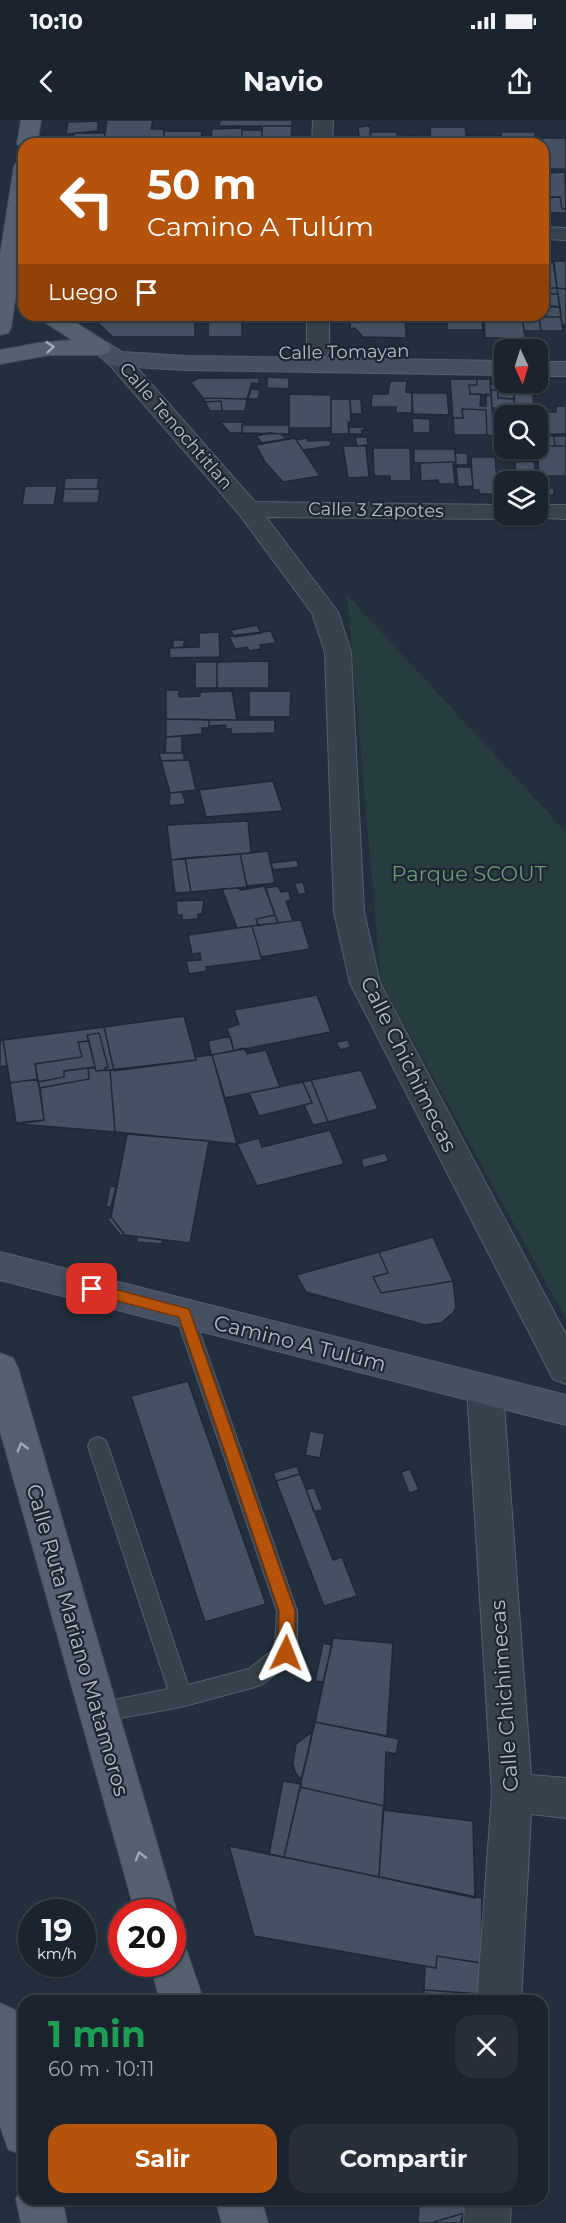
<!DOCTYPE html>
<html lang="es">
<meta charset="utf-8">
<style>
:root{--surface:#1b232e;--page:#282f3a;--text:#f1f3f6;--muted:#a0a4aa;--line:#39404a;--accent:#b45309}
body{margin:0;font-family:Montserrat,sans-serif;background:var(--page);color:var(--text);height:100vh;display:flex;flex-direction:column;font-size:22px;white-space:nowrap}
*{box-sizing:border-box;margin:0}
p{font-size:20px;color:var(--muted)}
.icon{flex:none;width:33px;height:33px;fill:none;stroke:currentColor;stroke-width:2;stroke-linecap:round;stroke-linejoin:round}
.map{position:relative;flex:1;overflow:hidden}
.drawer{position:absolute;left:18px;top:1875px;width:530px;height:210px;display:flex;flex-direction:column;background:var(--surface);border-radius:18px;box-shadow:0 2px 4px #0004,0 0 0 2px var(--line)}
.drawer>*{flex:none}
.banner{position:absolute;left:18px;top:18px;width:531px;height:183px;border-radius:18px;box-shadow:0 2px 4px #0004,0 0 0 2px var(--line);background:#b45309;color:#fff;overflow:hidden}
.needle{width:39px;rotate:176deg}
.controls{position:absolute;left:494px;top:219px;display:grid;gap:12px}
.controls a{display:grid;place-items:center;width:54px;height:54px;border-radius:12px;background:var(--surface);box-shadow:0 2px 4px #0004,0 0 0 2px var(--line);font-size:30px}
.speed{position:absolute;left:18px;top:1779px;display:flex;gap:12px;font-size:30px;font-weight:700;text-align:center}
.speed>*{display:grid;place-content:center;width:78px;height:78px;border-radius:50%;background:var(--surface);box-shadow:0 2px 4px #0004,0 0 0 2px var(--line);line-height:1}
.speed small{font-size:15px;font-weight:400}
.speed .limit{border:9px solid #d22;background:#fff;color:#111}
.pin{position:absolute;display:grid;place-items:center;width:51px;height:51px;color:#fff;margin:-26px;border-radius:12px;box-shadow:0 3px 9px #0006}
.me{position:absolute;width:66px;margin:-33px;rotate:2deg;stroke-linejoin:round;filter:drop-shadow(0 0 4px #0008)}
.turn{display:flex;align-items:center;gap:21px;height:126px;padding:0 30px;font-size:27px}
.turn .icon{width:78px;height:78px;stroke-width:2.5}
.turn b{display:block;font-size:42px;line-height:51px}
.then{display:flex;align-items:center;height:57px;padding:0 30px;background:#0003;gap:12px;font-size:22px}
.round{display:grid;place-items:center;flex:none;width:63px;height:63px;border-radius:18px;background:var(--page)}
.headline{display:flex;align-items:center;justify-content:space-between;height:102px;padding:0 30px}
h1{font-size:36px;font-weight:700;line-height:45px;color:#1e9e55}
.button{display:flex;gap:12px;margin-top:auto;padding:12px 30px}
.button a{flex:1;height:69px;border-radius:18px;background:var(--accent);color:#fff;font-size:24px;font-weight:700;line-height:69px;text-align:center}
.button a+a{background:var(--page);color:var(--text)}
.status{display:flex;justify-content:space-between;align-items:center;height:42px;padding:0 30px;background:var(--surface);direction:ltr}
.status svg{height:16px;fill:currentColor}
header{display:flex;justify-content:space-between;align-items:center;height:78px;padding:0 30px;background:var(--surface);font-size:27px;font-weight:700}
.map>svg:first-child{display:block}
</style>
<div class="status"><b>10:10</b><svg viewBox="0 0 49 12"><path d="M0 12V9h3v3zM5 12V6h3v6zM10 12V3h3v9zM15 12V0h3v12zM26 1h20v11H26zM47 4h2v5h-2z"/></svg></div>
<header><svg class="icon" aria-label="back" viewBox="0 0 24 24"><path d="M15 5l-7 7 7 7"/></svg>Navio<svg class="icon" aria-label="share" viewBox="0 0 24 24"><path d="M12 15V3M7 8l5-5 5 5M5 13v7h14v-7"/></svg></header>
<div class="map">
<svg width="566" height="2103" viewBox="0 0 566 2103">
<rect width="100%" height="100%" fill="#242f3e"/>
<!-- green -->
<path fill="#263c3f" d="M347 475 566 712V1199L381 862Z"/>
<!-- building -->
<path fill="#455162" stroke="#1f2835" stroke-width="1.5" d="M107 0H153L151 9H164V20L104 21Z
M220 0H292V6H219Z
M98 1V11L66 14 68 2Z
M262 6H292L291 22H262Z
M370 6 371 24H360L358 7Z
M430 7H465L468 24H431Z
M242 8V22L211 19 212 9Z
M242 10H262V22H242Z
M164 11H202L201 20H164Z
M370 12H397L398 24H371Z
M501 12H535L536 24H502Z
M74 13H105L104 21H73Z
M408 15 430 18V24H398L397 17H408Z
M466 16H501L502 24H468Z
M542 18H566V49H546Z
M74 21H138L137 24H74Z
M201 22H251L201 24Z
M565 52 566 89H562L560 77H549L545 53Z
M560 77 562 89H566V93H547L545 78Z
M553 141H566V169L557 168Z
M543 142H554L557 168H543Z
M543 168H557L558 174H543Z
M557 168 566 169V205H562Z
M543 174H558L560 187 543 185Z
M543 187H560L561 197H539L541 211H524L522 195H543Z
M89 195H195V217H113Z
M209 195H242V217H208Z
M350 195H405L406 218 363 217 355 208 350 209Z
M420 195H444V199H421Z
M446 195H464V202H447Z
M464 195H481L483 210H447V202H464Z
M484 195H522L525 218H485Z
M539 197H561L563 211H541Z
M267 257 289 258V269L267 268Z
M198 258H259V264L252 263 247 279 203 278 191 263Z
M450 259H477V265H469L470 274H481L480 286H486V274L491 275 494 316 487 315 486 290 462 289 463 298H453Z
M477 259H490L491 275 470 274 469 265H477Z
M390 261H407L406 272 412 273V293H396V287H371L372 274H388Z
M513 262H532L534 289H515Z
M490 264H513L514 279 498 278V270H491Z
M251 269 260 270 258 279H248Z
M491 270H498V278L514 279V288H492Z
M412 273H447L449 295 413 294Z
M289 274 331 275V308H289Z
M203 278 247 279 245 291H222L221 281 205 282Z
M331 279H350L351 303 348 302 349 314H331Z
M350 279H361L362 294H351Z
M221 281 222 291H210L205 282Z
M556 286H566V314H538L537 292H556Z
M462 289 486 290 487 315H454L453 298H463Z
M412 298 430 299V313H413Z
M220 302H243L242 313H230Z
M242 305H289V314L242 313Z
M349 307H365V310H362V314H349Z
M270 313 281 314 286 319 262 323 256 316Z
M537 316H554L555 326H537Z
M554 316H566V326H555Z
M355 317H367L368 325 357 326Z
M295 318 320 356 283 362 265 342 256 325Z
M307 318 308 321 330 320 331 326 303 330 296 320Z
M343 326H366L369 357 348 358Z
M537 326H566V356H539Z
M373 328H410L411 361H390V356H374Z
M414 329H455L456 342 414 343Z
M455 333H467L468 345H456Z
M471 337H495L498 374H479V370H473Z
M534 341 536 358H516L515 342Z
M453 342 455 364H439L438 360 421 361 420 343Z
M456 347H471L473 366 458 367Z
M500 357 539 358 540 372H537V362H504V371H501Z
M65 358H99L97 369H64Z
M25 366H57L54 385H22Z
M540 368H554V375H541Z
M64 369H100L98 383H62Z
M257 505 261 513 234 517 231 510Z
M271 511 276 523 260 525 261 529 249 531 247 527 235 529 229 516Z
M219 512 220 537 170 538 169 528 199 527V513Z
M173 520H185L183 527 173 528Z
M269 541V568H217V542Z
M195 542H217V568H195Z
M166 570H179V577L200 576V572L232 571 237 600 166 599Z
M249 571H291L290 597H249Z
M166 599 209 600V608H202V614L166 617Z
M209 600H275V613L231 614V609H225L226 605 209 606Z
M182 616V633H165L166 617Z
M159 633H184V640L161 641Z
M189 640 196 670 170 673 161 641Z
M273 661 283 691 206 697 199 670Z
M182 672 186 684 169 686 170 673Z
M248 701 251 733 171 740 167 705Z
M268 731 275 763 247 766 240 734Z
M240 734 247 767 191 772 185 738Z
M185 738 191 772 175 773 171 740Z
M297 740 299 747 273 750 271 743Z
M303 762 306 773 299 775 294 763Z
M265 766 275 795 256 799 258 805 237 808 222 769 240 768V770Z
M278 766 281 772 289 771 291 781H286L293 801 278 803 265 768Z
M204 780 202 794H198V799L182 800V795H177L176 781Z
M275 795 278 803 258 805 256 799Z
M301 800 310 829 261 837 252 806Z
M252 806 262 840 206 847 207 851 189 854 186 841 201 840 200 833 192 834 188 815Z
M317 875 331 912 234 931 227 908 239 904 234 890Z
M184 896 196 940 114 951 104 907Z
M104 907 114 950H105V948L108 947 99 913 87 915 89 921 78 922 82 937 35 944 38 959 10 963 3 920Z
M99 913 108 947 105 948V950L96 951 87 915Z
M230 916 234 931 211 935 208 921Z
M3 920 7 946 0 947V921Z
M348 920 351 927 340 930 336 922Z
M89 921 95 947 64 951V957L38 962 35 944 82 937 78 922Z
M244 928 247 934 266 930 280 967 225 978 212 935Z
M212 935 237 1024 115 1012 110 950 196 940 195 937Z
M88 948 89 959 40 968 38 962 64 957V951Z
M95 948 96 951 110 950 115 1012 18 1004 44 1000 40 968 89 959 88 948Z
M361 950 378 989 328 1002 311 960Z
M38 959 44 1000 16 1003 10 963Z
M311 960 328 1002 313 1005 304 985 312 983 303 962Z
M303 962 312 983 259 996 249 973Z
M330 1010 344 1044 257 1066 237 1024 259 1018 262 1027Z
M127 1014 209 1021 190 1123 125 1115 111 1097Z
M385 1033 389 1041 363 1048 361 1039Z
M110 1066 116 1067 111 1087H106Z
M111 1097 124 1114 121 1116 107 1099Z
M138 1117 163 1120 162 1124 136 1122Z
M433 1117 453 1161 381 1173 373 1157 388 1153 379 1132Z
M379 1132 388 1153 373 1157 381 1173 453 1161 456 1187 453 1193 441 1203 425 1205 306 1172 296 1155Z
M188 1261 266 1484 205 1502 131 1276Z
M310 1311 325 1314 320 1338 305 1335Z
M297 1346 300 1354 276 1361 273 1353Z
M410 1349 419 1370 409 1373 401 1352Z
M300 1354 333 1440 342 1437 357 1476 324 1486 276 1361Z
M314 1367 323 1390 314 1392 306 1370Z
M333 1518 393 1523 387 1616 315 1602Z
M323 1523 332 1525 323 1562 315 1561Z
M315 1602 399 1619 396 1634 386 1632 384 1686 300 1667Z
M312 1612 309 1627 301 1660 295 1652 293 1643 296 1624Z
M283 1661 301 1664 284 1737 269 1734Z
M300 1667 384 1686 379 1757 284 1737Z
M383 1690 473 1701 475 1778 379 1757Z
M229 1726 482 1778 481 1843 437 1836 436 1848 254 1816Z
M437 1836 481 1843 482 1874 424 1870 425 1846 436 1848Z
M424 1870 482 1874V1881H424Z
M419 2079H470L464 2093 431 2103H418Z
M464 2093 460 2103H418H431Z"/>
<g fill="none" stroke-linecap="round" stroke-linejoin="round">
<defs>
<path id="lane" d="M184 1185 191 1188 193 1193 297 1491V1533L294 1540 263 1564 255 1567 181 1587 98 1602 90 1599 87 1592 90 1585 168 1569 88 1326 91 1320 98 1317 105 1320 108 1326 188 1565 249 1549 275 1528 277 1491 175 1193 177 1188Z"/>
<path id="street" d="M313 0H333L332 24H312Z
M543 107 566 108V120L543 119Z
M307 195H329V231L326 236 318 238 310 236 307 231Z
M117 232 125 234 255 382 504 385V394H515L504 399 266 397 338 492 351 532 364 792 380 863 566 1215V1264L553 1259 350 863 334 792 325 532 312 493 239 394 109 244 106 239 109 234Z
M537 385H566V399L528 397 526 394H537Z
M485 1255 498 1259 503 1270 531 1655 566 1658V1698L531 1694 521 1881H477L492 1673 467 1270 472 1259Z
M465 2079H511L510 2103H464Z"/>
<path id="secondary" d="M100 221 108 223 122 232 185 236 504 241V255L185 250 117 246 109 244 89 228 92 223Z
M537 242H566V256H537Z
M0 1132 566 1275V1305L0 1160Z"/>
<path id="primary" d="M21 0H41L37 24H24V29L17 24Z
M24 40V118L11 208 8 213 0 215V135L14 46 17 42Z
M38 195H64L108 223 111 228 108 233 100 235H50L0 244V230L38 223 72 220 41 200Z
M0 1233 13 1238 18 1248 177 1792 172 1803V1792H135L0 1311Z
M172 1823 186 1829 204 1881H160L150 1844H172Z
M0 1883 15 1890 24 1914V2036L8 2029 0 2006Z
M24 2062V2079H62L67 2103H21L16 2079Z
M215 2079H261L268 2103H222Z"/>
</defs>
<!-- lane casing -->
<use href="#lane" stroke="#565f6c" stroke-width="2"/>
<!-- street casing -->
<use href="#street" stroke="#565f6c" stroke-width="2"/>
<!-- secondary casing -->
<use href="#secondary" stroke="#565f6c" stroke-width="2"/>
<!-- primary casing -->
<use href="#primary" stroke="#414a57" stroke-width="2"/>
<!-- lane -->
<use href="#lane" fill="#38414e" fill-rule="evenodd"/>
<!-- street -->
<use href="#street" fill="#38414e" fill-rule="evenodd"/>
<!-- secondary -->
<use href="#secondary" fill="#465061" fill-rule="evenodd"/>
<!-- primary -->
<use href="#primary" fill="#56606e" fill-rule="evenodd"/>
</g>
<!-- one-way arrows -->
<defs><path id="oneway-chevron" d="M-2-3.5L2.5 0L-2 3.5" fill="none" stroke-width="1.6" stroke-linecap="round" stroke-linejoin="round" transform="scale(1.5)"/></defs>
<g stroke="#a1aab7">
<use href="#oneway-chevron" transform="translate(50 227) rotate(-5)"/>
<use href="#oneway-chevron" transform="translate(22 1327) rotate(-106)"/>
<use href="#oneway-chevron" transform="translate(140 1736) rotate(-106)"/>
</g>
<!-- route -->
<path fill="#b45309" stroke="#753606" stroke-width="1.5" d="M92 1163 189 1189 295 1491 294 1533 291 1539 286 1541 280 1539 278 1533 279 1491 179 1197 87 1173 85 1169 87 1165Z"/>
<g text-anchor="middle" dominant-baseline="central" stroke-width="4.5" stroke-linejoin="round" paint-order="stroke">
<!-- far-street labels -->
<g font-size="18" fill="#b4bcc9" stroke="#1d2633">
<text transform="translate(344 232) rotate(-1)">Calle Tomayan</text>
<text transform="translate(176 306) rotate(49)">Calle Tenochtitlan</text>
<text transform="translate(376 390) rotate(1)">Calle 3 Zapotes</text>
</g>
<!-- park labels -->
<g font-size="21" fill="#6b9a76" stroke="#1d2633">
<text x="469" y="753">Parque SCOUT</text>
</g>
<!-- street labels -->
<g font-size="21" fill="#b4bcc9" stroke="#1d2633">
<text transform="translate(409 944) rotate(64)">Calle Chichimecas</text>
<text transform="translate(300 1223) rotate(14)">Camino A Tulúm</text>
<text transform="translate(78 1520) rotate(74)">Calle Ruta Mariano Matamoros</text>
<text transform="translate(504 1576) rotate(-94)">Calle Chichimecas</text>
</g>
</g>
</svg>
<div class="controls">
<a><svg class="needle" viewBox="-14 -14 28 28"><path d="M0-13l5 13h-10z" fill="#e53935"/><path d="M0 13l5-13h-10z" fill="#a0a4aa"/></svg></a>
<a><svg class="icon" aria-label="search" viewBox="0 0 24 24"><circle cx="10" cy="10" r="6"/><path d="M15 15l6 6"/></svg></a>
<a><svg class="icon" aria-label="layers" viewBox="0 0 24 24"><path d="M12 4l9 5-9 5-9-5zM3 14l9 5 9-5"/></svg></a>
</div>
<div class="speed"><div>19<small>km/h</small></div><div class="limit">20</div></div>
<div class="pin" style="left:92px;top:1169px;background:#d93025"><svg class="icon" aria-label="arrive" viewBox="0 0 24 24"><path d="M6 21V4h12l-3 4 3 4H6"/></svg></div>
<svg class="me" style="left:286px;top:1533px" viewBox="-20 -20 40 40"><path d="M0-17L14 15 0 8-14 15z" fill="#b45309" stroke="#fff" stroke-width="4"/></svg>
<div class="banner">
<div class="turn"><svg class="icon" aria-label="left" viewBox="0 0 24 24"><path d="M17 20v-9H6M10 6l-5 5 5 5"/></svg><div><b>50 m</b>Camino A Tulúm</div></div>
<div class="then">Luego<svg class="icon" aria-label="arrive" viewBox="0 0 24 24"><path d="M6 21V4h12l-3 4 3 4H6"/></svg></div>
</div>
<section class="drawer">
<div class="headline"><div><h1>1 min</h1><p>60 m · 10:11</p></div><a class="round"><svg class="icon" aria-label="close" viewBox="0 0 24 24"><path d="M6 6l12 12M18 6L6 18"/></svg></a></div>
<div class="button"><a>Salir</a><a>Compartir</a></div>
</section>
</div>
